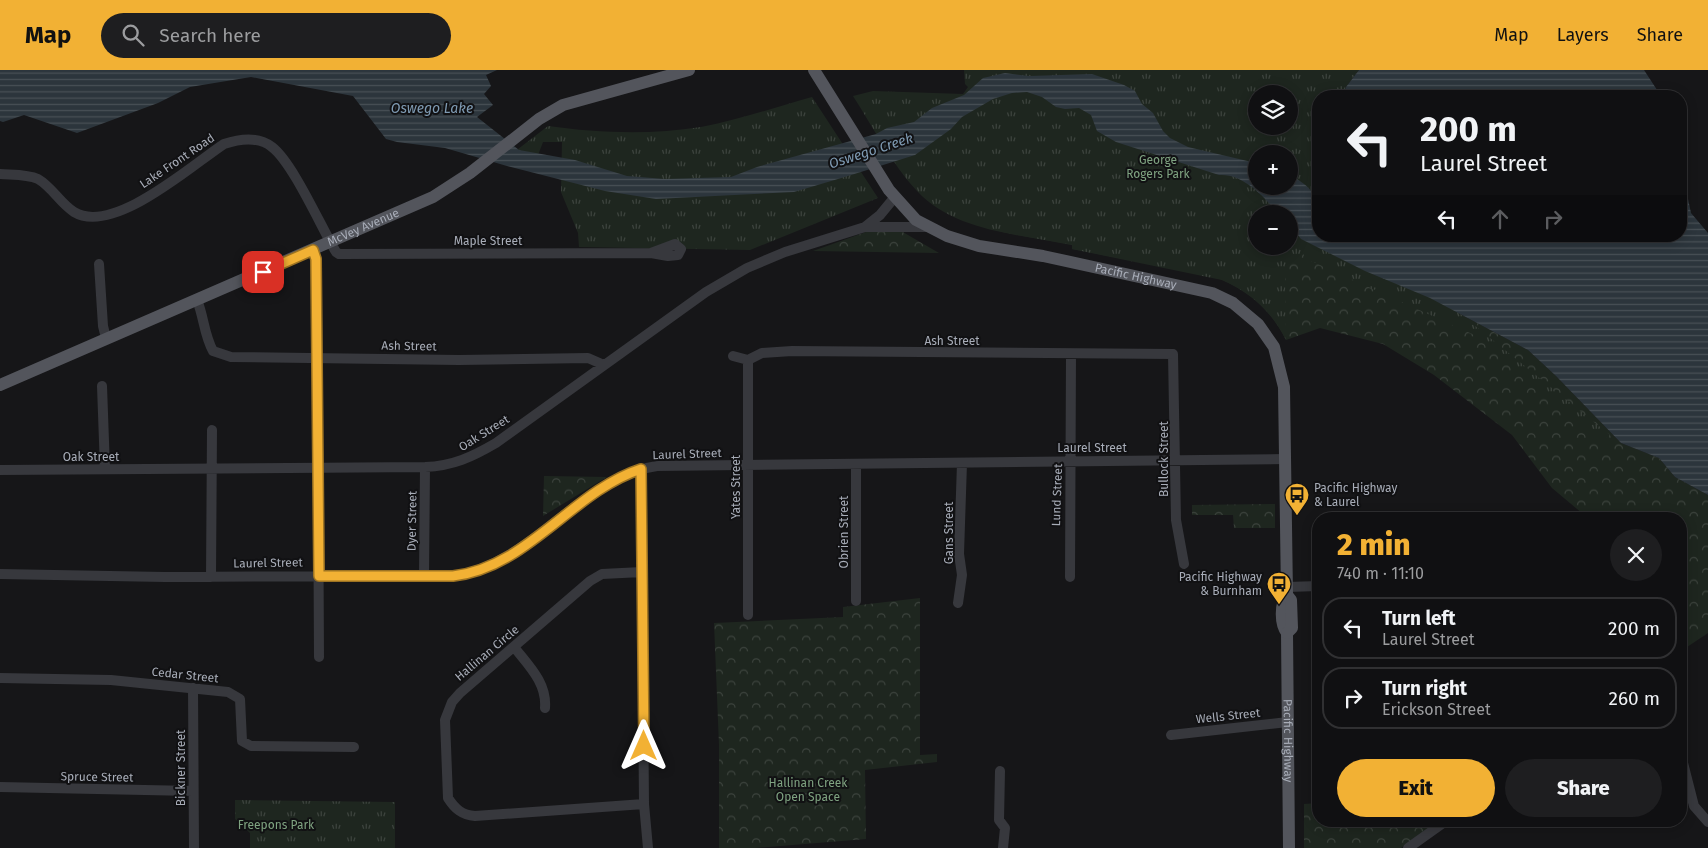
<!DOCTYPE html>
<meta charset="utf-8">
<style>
:root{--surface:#101012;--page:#1e1e20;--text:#f1f3f6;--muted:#9c9d9f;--line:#303032;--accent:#f2b134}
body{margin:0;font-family:"Fira Sans",sans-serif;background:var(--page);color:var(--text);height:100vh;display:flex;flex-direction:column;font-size:19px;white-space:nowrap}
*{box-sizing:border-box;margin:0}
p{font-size:16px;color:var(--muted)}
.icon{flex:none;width:28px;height:28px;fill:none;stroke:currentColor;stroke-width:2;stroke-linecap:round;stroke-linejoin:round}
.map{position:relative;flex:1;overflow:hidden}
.sheet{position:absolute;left:1312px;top:442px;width:375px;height:315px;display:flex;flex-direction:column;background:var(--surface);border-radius:20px;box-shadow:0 2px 12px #0003,0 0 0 1px var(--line)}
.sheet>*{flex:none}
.hud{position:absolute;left:1312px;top:20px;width:375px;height:152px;border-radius:20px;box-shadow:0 2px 12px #0003,0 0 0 1px var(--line);background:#101012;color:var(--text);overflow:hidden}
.tools{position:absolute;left:1248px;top:15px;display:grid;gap:10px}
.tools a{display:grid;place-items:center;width:50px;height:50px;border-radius:50%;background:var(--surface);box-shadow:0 2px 12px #0003,0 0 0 1px var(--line);font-size:25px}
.pin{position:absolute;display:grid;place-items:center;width:42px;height:42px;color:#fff;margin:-21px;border-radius:10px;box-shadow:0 2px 8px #0006}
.me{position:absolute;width:55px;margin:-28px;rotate:0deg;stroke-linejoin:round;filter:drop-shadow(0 0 4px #0008)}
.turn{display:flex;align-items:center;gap:18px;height:105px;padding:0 25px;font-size:22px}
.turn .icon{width:65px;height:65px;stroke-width:2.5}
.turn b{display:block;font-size:35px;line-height:42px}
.lanes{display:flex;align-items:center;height:48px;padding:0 25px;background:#0003;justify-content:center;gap:25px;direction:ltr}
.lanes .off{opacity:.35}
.round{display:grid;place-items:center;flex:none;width:52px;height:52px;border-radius:26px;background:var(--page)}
.headline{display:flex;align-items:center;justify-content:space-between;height:85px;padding:0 25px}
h1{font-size:30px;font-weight:800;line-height:38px;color:var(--accent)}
.cta{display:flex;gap:10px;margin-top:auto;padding:10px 25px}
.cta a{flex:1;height:58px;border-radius:30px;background:var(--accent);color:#111;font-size:20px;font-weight:800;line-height:58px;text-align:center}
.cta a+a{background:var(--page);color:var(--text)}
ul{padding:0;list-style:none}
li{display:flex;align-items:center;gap:15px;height:62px;margin:0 10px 8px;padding:0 15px;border:2px solid var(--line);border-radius:20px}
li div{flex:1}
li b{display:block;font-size:19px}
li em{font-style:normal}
header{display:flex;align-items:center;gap:30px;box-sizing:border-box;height:70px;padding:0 25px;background:var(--accent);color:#111}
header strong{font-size:24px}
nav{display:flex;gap:28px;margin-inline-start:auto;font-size:18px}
.search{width:350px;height:45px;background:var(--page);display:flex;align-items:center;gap:12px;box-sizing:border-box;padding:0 18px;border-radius:28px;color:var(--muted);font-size:19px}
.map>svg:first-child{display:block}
</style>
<header>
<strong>Map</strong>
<div class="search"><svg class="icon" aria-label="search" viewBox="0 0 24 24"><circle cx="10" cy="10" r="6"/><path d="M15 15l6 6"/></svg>Search here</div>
<nav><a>Map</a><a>Layers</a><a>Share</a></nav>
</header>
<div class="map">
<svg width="1708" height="778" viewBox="0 0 1708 778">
<defs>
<pattern id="forest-crowns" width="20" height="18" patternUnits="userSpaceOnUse" patternTransform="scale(1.25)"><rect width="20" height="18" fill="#1e261f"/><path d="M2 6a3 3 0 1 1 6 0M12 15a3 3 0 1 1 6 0" fill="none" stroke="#3c433d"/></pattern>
<pattern id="park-tufts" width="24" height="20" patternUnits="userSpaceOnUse" patternTransform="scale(1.25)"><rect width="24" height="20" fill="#1e261f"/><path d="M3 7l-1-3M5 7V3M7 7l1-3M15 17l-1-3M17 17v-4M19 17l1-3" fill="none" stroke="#3c433d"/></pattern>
<pattern id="water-rules" width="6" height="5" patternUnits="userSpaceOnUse" patternTransform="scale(1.25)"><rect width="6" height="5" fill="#2c353c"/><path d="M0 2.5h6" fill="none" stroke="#485056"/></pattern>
</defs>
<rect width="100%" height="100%" fill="#161618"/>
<!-- forest -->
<path fill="url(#forest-crowns)" d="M895 92 1256 144V176H1289L1430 228 1528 280 1556 306 1621 373 1659 388 1675 407 1708 425V563L1681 581V449H1589L1552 418 1512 365 1434 305 1383 274 1320 258 1286 270C1270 238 1245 218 1212 206L1072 179V175C1002 161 936 159 895 92Z
M901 161 939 183 813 181 866 162Z
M544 406 607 407 543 446Z
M1275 434V458H1234L1233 445H1192V435Z
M920 528V685L937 684V692L865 700 866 769 755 778H719V675L714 553 843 547V537Z
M1319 733V751H1439L1401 778H1304V734Z"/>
<!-- park -->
<path fill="url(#park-tufts)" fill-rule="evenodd" d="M964 0H1359L1346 17 1343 26H1319V166L1437 225 1610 365 1603 370 1481 268 1309 190 1303 184 1285 196 1286 270C1272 242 1251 222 1222 210L1072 179V175C1020 164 955 162 917 121 891 93 873 57 853 26L873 21 963 24 968 17 965 14ZM1256 24H1289V56H1256ZM1256 84H1289V116H1256ZM1256 144H1289V176H1256Z
M812 27 878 128 750 180 579 177 578 163 561 122 562 72H543L535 93 509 86 548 56C597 63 651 65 701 57 738 50 776 37 812 27Z
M235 730 395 732V778H250V763L235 749Z"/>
<!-- water -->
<path fill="url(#water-rules)" d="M0 0H497L486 5 491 16 484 24 493 35 477 47 519 80 575 90 627 106 665 109 731 107 757 97 876 64 887 58 914 52 932 38 964 25 983 8 1005 3 1029 6 1092 4 1124 15 1135 21 1142 34 1153 43 1163 61 1170 68 1188 77 1256 93V116H1289V105C1321 120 1319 136 1319 166H1681V96L1691 143 1708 163V425L1675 407 1659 388 1621 373 1556 306 1528 280 1430 228 1365 201 1301 169 1289 154V144H1279C1264 127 1243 103 1219 105L1116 72 1097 61 1091 45 1079 38 1065 39 1056 37 1042 27 1027 22 1012 23 993 29 962 47 951 59 915 85 848 106 794 122 656 129 605 121 507 96 445 78 397 72 386 69 353 26 251 7 190 17 158 33 77 63 24 45 3 52 0 51Z
M1359 0H1644L1661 26H1343L1346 17Z"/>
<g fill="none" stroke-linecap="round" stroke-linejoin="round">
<!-- minor -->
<path stroke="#37383d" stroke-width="10" d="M0 104C12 105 27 104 38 109 52 117 60 133 74 142 113 166 192 95 224 74 239 69 258 66 272 77 293 93 321 157 336 182L339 184 651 183 668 186 678 185 681 179 675 174 651 183
M865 157 880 145 894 128
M313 180 317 194 319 587
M99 194 103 256 106 268
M197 230C204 247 204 265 213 281L231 287 459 290 588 288 604 295
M733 286 748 290 762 283 792 281 1173 284 1176 450 1184 494
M748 290V545
M102 316 105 399
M856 394V531
M641 399 644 734 648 778
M0 400 425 397C453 396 472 387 496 373L706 222 747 198 785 182 865 157H929
M642 502 602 504 590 511 460 623 452 632 445 650 448 728C455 739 462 745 475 746L644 734
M0 504 165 507 461 505C537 488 586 405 657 396L1285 389
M424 506 425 397
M211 507 212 360
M1070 507 1071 284
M1287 517 1319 516
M958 533 962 505 959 484 962 393
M514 577C529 596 547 613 545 638
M0 608 111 610 228 622 240 629 242 671 251 676 354 677
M193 618 194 778
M1171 665 1288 652
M1682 689 1694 736 1708 752
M1000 701 999 750 1005 758 1003 778
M0 717 193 721
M1408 778 1446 751"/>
<!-- major -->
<g stroke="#53555c" stroke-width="12">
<path id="s1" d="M814 0 889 120 916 150 947 166 979 176 1043 186 1212 223 1233 233 1258 254 1274 277 1284 317 1287 525C1280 534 1280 554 1287 563L1289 778"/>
<path id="s2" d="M0 315 433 127 470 103 539 49 563 35 689 0"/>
<path d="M1287 525 1291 530 1292 558 1287 563"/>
</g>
</g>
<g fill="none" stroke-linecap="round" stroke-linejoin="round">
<defs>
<path id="route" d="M263 202 313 180 316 189 319 506H453C527 498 573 421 641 399L644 676"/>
</defs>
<!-- route casing -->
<use href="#route" stroke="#9d7322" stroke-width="12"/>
<!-- route -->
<use href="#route" stroke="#f2b134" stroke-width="9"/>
</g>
<!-- icons -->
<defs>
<symbol id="bus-pin" viewBox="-11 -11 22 30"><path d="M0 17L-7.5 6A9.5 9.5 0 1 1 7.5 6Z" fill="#f2b134" stroke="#111113"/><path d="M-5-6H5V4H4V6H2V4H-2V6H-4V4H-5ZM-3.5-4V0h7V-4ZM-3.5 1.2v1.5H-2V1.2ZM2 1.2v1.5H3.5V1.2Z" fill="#111"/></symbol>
</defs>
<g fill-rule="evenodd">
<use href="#bus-pin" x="1283" y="411" width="28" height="38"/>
<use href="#bus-pin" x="1265" y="500" width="28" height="38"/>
</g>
<g text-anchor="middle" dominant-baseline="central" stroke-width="4" stroke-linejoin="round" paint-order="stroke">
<!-- park labels -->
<g font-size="12" fill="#7fa381" stroke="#111113">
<text x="1158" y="90">George<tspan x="1158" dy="14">Rogers Park</tspan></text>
<text x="808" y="713">Hallinan Creek<tspan x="808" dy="14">Open Space</tspan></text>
<text x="276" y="755">Freepons Park</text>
</g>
<!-- street labels -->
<g font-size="12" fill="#a8adb8" stroke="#111113">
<text transform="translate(177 91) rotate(-34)">Lake Front Road</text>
<text stroke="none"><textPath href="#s2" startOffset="396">McVey Avenue</textPath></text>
<text x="488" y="171">Maple Street</text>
<text stroke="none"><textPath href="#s1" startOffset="410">Pacific Highway</textPath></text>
<text x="952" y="271">Ash Street</text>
<text transform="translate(409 276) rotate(1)">Ash Street</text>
<text transform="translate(484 363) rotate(-32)">Oak Street</text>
<text x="1092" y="378">Laurel Street</text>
<text transform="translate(687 384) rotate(-2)">Laurel Street</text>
<text x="91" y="387">Oak Street</text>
<text transform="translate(1164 389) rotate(-90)">Bullock Street</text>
<text transform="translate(736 417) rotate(-90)">Yates Street</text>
<text transform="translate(1057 425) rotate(-88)">Lund Street</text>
<text transform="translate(412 451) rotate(-89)">Dyer Street</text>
<text transform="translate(844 462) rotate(-90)">Obrien Street</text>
<text transform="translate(949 463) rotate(-90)">Gans Street</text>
<text transform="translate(268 493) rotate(-1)">Laurel Street</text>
<text transform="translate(487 583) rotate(-40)">Hallinan Circle</text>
<text transform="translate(185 605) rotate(6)">Cedar Street</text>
<text transform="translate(1228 646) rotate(-6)">Wells Street</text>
<text stroke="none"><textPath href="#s1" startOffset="969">Pacific Highway</textPath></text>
<text transform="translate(181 698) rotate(-90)">Bickner Street</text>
<text transform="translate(97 707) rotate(1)">Spruce Street</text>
</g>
<!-- poi labels -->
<g font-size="12" fill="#a8adb8" stroke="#111113" text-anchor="start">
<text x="1314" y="418">Pacific Highway<tspan x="1314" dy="14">&amp; Laurel</tspan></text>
<text x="1262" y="507" text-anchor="end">Pacific Highway<tspan x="1262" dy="14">&amp; Burnham</tspan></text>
</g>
<!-- water labels -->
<g font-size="14" font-style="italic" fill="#7f9bb3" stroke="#111113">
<text x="432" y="38">Oswego Lake</text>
<text transform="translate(871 81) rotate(-18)">Oswego Creek</text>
</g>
</g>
</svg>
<div class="tools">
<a><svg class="icon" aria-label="layers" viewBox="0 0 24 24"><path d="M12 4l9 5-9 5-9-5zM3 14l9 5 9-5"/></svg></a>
<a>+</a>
<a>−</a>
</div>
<div class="pin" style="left:263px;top:202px;background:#d93025"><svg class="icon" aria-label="arrive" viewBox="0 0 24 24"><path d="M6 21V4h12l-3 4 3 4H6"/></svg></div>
<svg class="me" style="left:644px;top:676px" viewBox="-20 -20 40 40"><path d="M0-17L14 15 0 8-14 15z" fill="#f2b134" stroke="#fff" stroke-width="4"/></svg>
<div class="hud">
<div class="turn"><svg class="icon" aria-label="left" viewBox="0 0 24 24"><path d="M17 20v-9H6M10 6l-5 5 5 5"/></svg><div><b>200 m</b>Laurel Street</div></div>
<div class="lanes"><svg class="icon" aria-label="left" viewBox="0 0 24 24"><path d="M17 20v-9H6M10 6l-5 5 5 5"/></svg><svg class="icon off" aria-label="ahead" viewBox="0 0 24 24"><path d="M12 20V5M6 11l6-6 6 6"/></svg><svg class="icon off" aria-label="right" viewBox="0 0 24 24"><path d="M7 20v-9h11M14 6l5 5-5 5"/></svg></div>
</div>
<section class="sheet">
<div class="headline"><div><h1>2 min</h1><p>740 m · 11:10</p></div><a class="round"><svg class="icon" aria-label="close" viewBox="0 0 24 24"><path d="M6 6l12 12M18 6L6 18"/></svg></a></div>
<ul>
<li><svg class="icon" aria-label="left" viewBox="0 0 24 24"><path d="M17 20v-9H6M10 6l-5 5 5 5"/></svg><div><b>Turn left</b><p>Laurel Street</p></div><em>200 m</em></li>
<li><svg class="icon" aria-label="right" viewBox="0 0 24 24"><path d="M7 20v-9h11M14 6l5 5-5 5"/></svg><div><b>Turn right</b><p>Erickson Street</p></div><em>260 m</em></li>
</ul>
<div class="cta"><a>Exit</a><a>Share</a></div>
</section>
</div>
